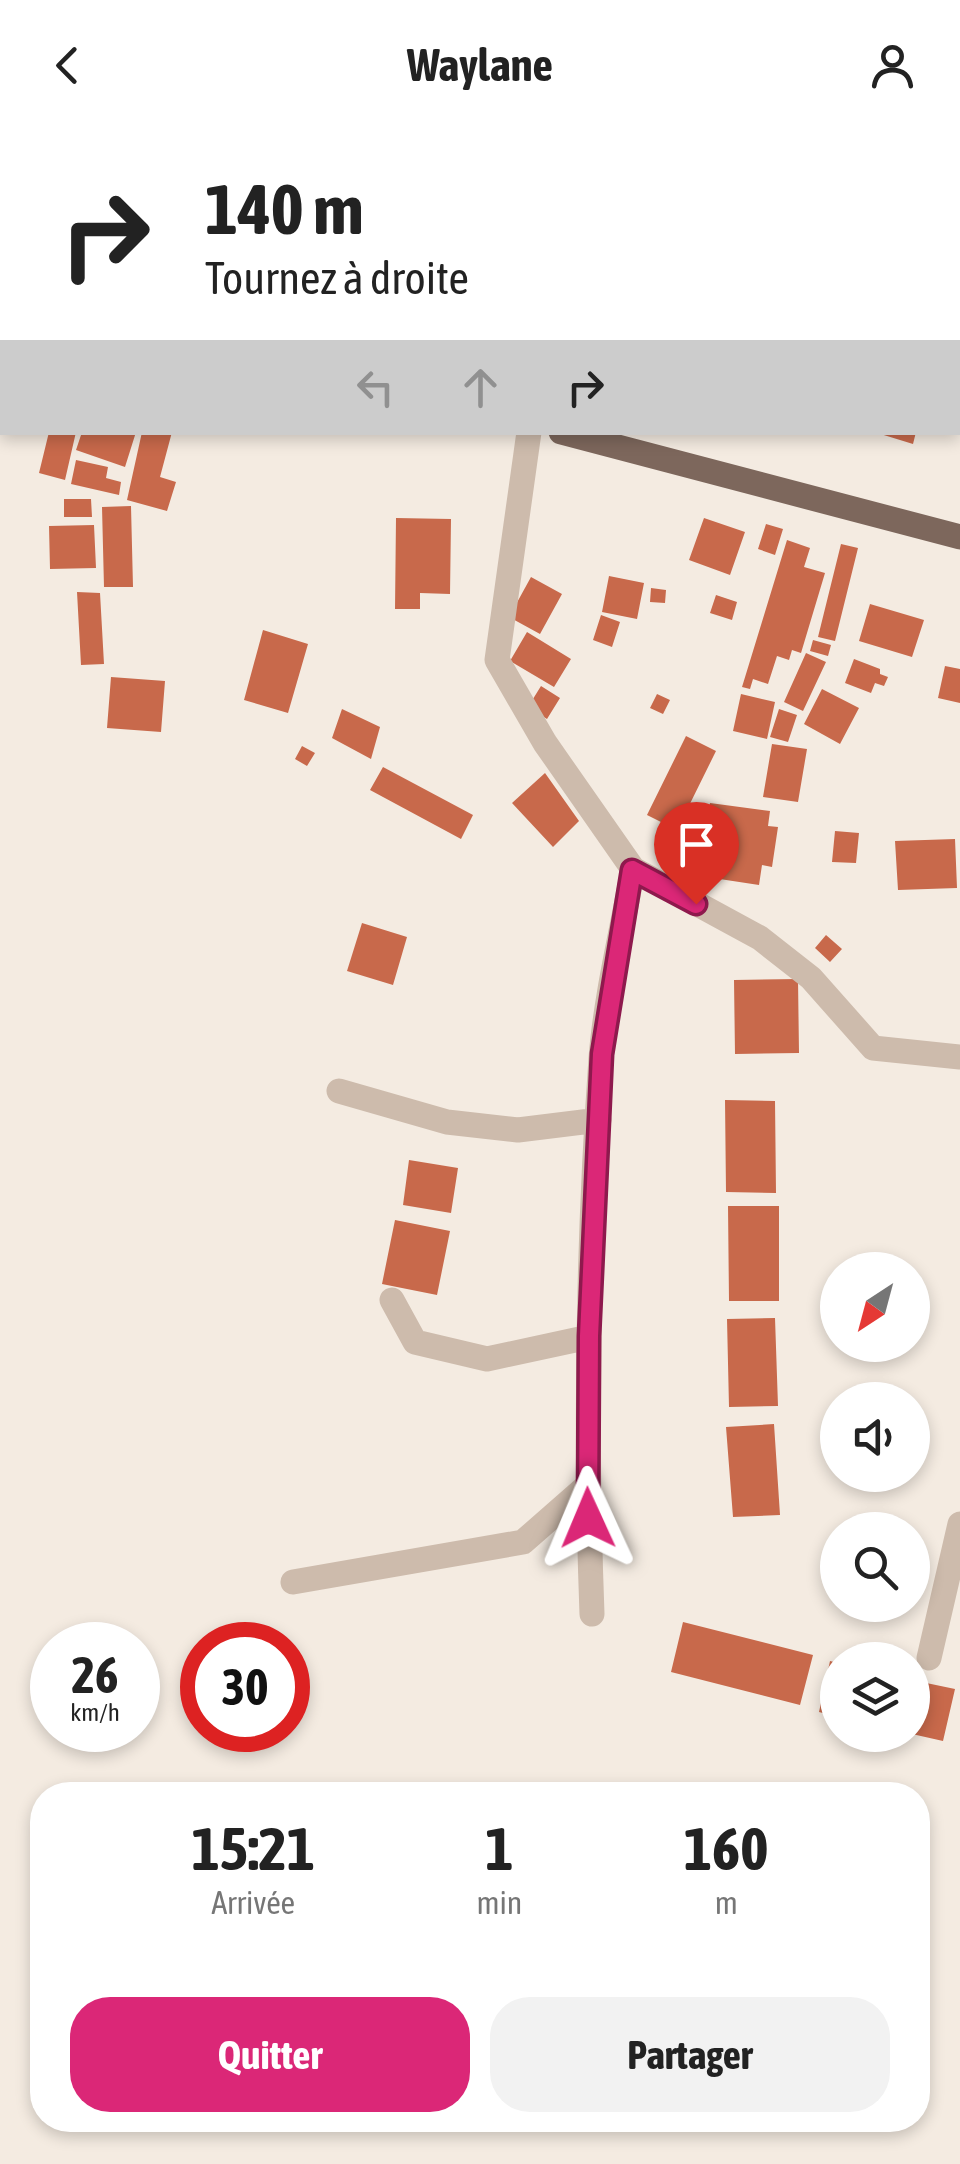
<!DOCTYPE html>
<html lang="fr">
<meta charset="utf-8">
<style>
:root{--surface:#fff;--page:#f2f2f2;--text:#222;--muted:#767676;--accent:#db2777}
body{margin:0;font-family:"Asap Condensed",sans-serif;background:var(--page);color:var(--text);height:100vh;display:flex;flex-direction:column;font-size:38px;white-space:nowrap}
*{box-sizing:border-box;margin:0}
p{font-size:32px;color:var(--muted)}
.icon{flex:none;width:55px;height:55px;fill:none;stroke:currentColor;stroke-width:2;stroke-linecap:round;stroke-linejoin:round}
.map{position:relative;flex:1;overflow:hidden}
.details{position:absolute;left:30px;top:1652px;width:900px;height:350px;display:flex;flex-direction:column;background:var(--surface);border-radius:40px;box-shadow:0 5px 15px #0003}
.details>*{flex:none}
.banner{position:absolute;left:0px;top:0px;width:960px;height:305px;box-shadow:0 5px 15px #0003;background:#fff;color:var(--text);overflow:hidden}
.needle{width:65px;rotate:216deg}
.controls{position:absolute;left:820px;top:1122px;display:grid;gap:20px}
.controls a{display:grid;place-items:center;width:110px;height:110px;border-radius:50%;background:var(--surface);box-shadow:0 5px 15px #0003;font-size:50px}
.speed{position:absolute;left:30px;top:1492px;display:flex;gap:20px;font-size:50px;font-weight:700;text-align:center}
.speed>*{display:grid;place-content:center;width:130px;height:130px;border-radius:50%;background:var(--surface);box-shadow:0 5px 15px #0003;line-height:1}
.speed small{font-size:25px;font-weight:400}
.speed .limit{border:15px solid #d22;background:#fff;color:#111}
.pin{position:absolute;display:grid;place-items:center;width:85px;height:85px;color:#fff;margin:-102px -42px;border-radius:50% 50% 50% 0;rotate:-45deg;box-shadow:0 0 10px #0007}
.pin .icon{rotate:45deg}
.me{position:absolute;width:110px;margin:-55px;rotate:359deg;stroke-linejoin:round;filter:drop-shadow(0 0 8px #0008)}
.turn{display:flex;align-items:center;gap:35px;height:210px;padding:0 40px;font-size:45px}
.turn .icon{width:130px;height:130px;stroke-width:2.5}
.turn b{display:block;font-size:70px;line-height:85px}
.lanes{display:flex;align-items:center;height:95px;padding:0 40px;background:#0003;justify-content:center;gap:50px;direction:ltr}
.lanes .off{opacity:.35}
.eta{display:flex;justify-content:space-evenly;align-items:center;height:170px;text-align:center}
.eta b{font-size:60px;font-weight:700;line-height:70px}
.button{display:flex;gap:20px;margin-top:auto;padding:20px 40px}
.button a{flex:1;height:115px;border-radius:40px;background:var(--accent);color:#fff;font-size:40px;font-weight:700;line-height:115px;text-align:center}
.button a+a{background:var(--page);color:var(--text)}
header{display:flex;justify-content:space-between;align-items:center;height:130px;padding:0 40px;background:var(--surface);font-size:45px;font-weight:700}
.map>svg:first-child{display:block}
</style>
<header><svg class="icon" aria-label="back" viewBox="0 0 24 24"><path d="M15 5l-7 7 7 7"/></svg>Waylane<svg class="icon" aria-label="person" viewBox="0 0 24 24"><circle cx="12" cy="8" r="4"/><path d="M4 21q1-7 8-7t8 7"/></svg></header>
<div class="map">
<svg width="960" height="2034" viewBox="0 0 960 2034">
<rect width="100%" height="100%" fill="#f4ebe1"/>
<!-- building -->
<path fill="#c8694b" d="M49 302H76L65 350 39 343Z
M82 302H136L125 337 76 320Z
M142 302H172L160 347 176 352 167 381 127 370Z
M874 302H916L913 314Z
M76 330 108 337 106 348 121 352 119 365 71 354Z
M64 369H91L92 387H64Z
M131 376 133 457H104L102 377Z
M396 388 451 389 450 464 420 463V479H395Z
M704 388 745 402 730 445 689 430Z
M766 394 783 399 775 425 758 419Z
M94 395 96 438 50 439 49 396Z
M787 410 810 418 804 437 825 443 801 523 792 520 789 530 777 526 768 554 753 549 750 559 742 557Z
M841 414 858 418 835 511 818 507Z
M609 446 644 453 637 489 602 482Z
M531 447 562 464 540 504 509 487Z
M651 458 666 460 665 473 650 472Z
M77 462 100 463 104 534 81 535Z
M716 465 737 472 732 490 710 483Z
M870 474 924 490 912 527 859 511Z
M601 485 620 492 612 517 593 510Z
M263 500 308 514 288 583 244 570Z
M527 502 571 529 554 557 510 531Z
M813 510 831 515 828 526 810 521Z
M806 523 826 532 803 581 784 572Z
M854 529 880 539V544L888 547 884 556 875 553 871 563 845 553Z
M945 536 960 539V573L938 568Z
M111 547 165 551 161 602 107 598Z
M541 556 560 568 547 589 528 577Z
M822 559 859 578 840 614 804 594Z
M657 564 670 570 663 584 650 578Z
M741 564 775 572 767 609 733 601Z
M342 579 380 597 371 629 332 608Z
M779 579 797 585 788 612 770 607Z
M686 606 716 621 677 700 647 685Z
M772 614 807 619 798 672 763 667Z
M302 616 315 623 307 636 295 629Z
M383 637 473 685 461 709 370 660Z
M545 643 579 691 553 717 512 673Z
M710 673 770 681 768 696 778 697 772 737 762 735 759 755 700 746Z
M835 701 859 703 856 733 832 732Z
M955 709 957 758 898 760 895 711Z
M362 793 407 807 393 855 347 841Z
M826 805 842 819 830 832 815 818Z
M798 849 799 923 735 924 734 850Z
M725 970 775 971 776 1063 726 1062Z
M409 1030 458 1038 451 1083 403 1075Z
M728 1076H779V1171H729Z
M395 1090 450 1101 437 1165 382 1154Z
M775 1188 778 1276 729 1277 727 1189Z
M774 1294 780 1385 733 1387 726 1297Z
M683 1492 813 1525 800 1575 671 1542Z
M830 1531 838 1533V1587L819 1582Z
M912 1550 955 1559 943 1611 912 1604Z"/>
<g fill="none" stroke-linecap="round" stroke-linejoin="round">
<!-- minor -->
<path stroke="#cdbbac" stroke-width="25" d="M529 302 497 530 545 613 633 739 760 808 811 848 873 918 960 927
M339 961 447 992 518 1000 599 990
M392 1170 415 1212 487 1229 589 1207
M293 1452 523 1412 587 1356
M592 1484C585 1299 588 1113 601 928 606 865 622 801 633 739
M929 1528 960 1394"/>
<!-- major -->
<path stroke="#7d675c" stroke-width="25" d="M0 160H2
M561 302 960 407"/>
</g>
<g fill="none" stroke-linecap="round" stroke-linejoin="round">
<defs>
<path id="route" d="M588 1388 589 1206 602 924 632 740 696 774"/>
</defs>
<!-- route casing -->
<use href="#route" stroke="#8e194d" stroke-width="25"/>
<!-- route -->
<use href="#route" stroke="#db2777" stroke-width="18"/>
</g>
</svg>
<div class="controls">
<a><svg class="needle" viewBox="-14 -14 28 28"><path d="M0-13l5 13h-10z" fill="#e53935"/><path d="M0 13l5-13h-10z" fill="#767676"/></svg></a>
<a><svg class="icon" aria-label="sound" viewBox="0 0 24 24"><path d="M4 9h4l5-4v14l-5-4H4zM17 9q2 3 0 6"/></svg></a>
<a><svg class="icon" aria-label="search" viewBox="0 0 24 24"><circle cx="10" cy="10" r="6"/><path d="M15 15l6 6"/></svg></a>
<a><svg class="icon" aria-label="layers" viewBox="0 0 24 24"><path d="M12 4l9 5-9 5-9-5zM3 14l9 5 9-5"/></svg></a>
</div>
<div class="speed"><div>26<small>km/h</small></div><div class="limit">30</div></div>
<div class="pin" style="left:696px;top:774px;background:#d93025"><svg class="icon" aria-label="arrive" viewBox="0 0 24 24"><path d="M6 21V4h12l-3 4 3 4H6"/></svg></div>
<svg class="me" style="left:588px;top:1388px" viewBox="-20 -20 40 40"><path d="M0-17L14 15 0 8-14 15z" fill="#db2777" stroke="#fff" stroke-width="4"/></svg>
<div class="banner">
<div class="turn"><svg class="icon" aria-label="right" viewBox="0 0 24 24"><path d="M7 20v-9h11M14 6l5 5-5 5"/></svg><div><b>140 m</b>Tournez à droite</div></div>
<div class="lanes"><svg class="icon off" aria-label="left" viewBox="0 0 24 24"><path d="M17 20v-9H6M10 6l-5 5 5 5"/></svg><svg class="icon off" aria-label="ahead" viewBox="0 0 24 24"><path d="M12 20V5M6 11l6-6 6 6"/></svg><svg class="icon" aria-label="right" viewBox="0 0 24 24"><path d="M7 20v-9h11M14 6l5 5-5 5"/></svg></div>
</div>
<section class="details">
<div class="eta">
<div><b>15:21</b><p>Arrivée</p></div>
<div><b>1</b><p>min</p></div>
<div><b>160</b><p>m</p></div>
</div>
<div class="button"><a>Quitter</a><a>Partager</a></div>
</section>
</div>
